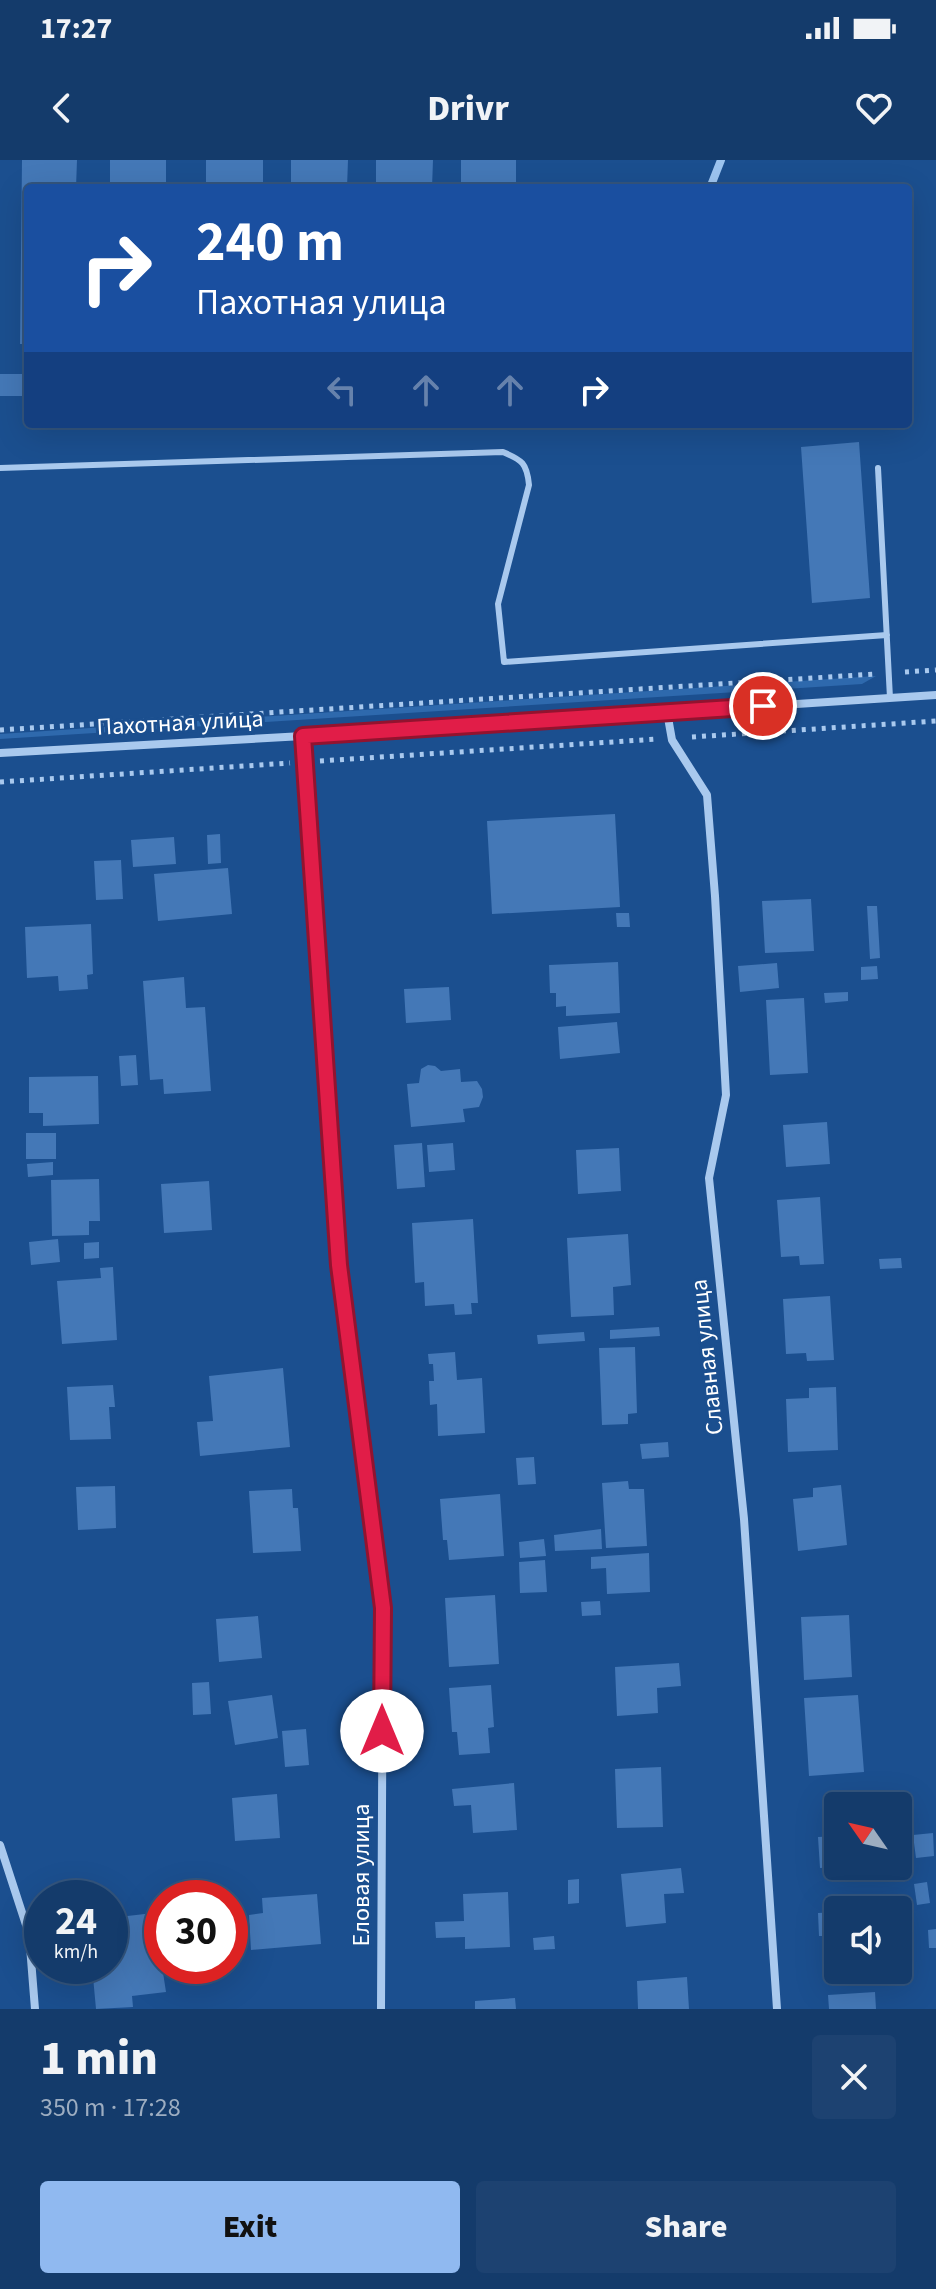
<!DOCTYPE html>
<meta charset="utf-8">
<style>
:root{--surface:#143b6b;--page:#1d4271;--text:#f1f3f6;--muted:#9dadc1;--line:#33557e;--accent:#90b9f0}
body{margin:0;font-family:"Source Sans 3",sans-serif;background:var(--page);color:var(--text);height:100vh;display:flex;flex-direction:column;font-size:30px;white-space:nowrap}
*{box-sizing:border-box;margin:0}
p{font-size:26px;color:var(--muted)}
.icon{flex:none;width:44px;height:44px;fill:none;stroke:currentColor;stroke-width:2;stroke-linecap:round;stroke-linejoin:round}
.map{position:relative;height:1849px;overflow:hidden}
.side{display:flex;flex-direction:column;background:var(--surface);flex:1}
.side>*{flex:none}
.banner{position:absolute;left:24px;top:24px;width:888px;height:244px;border-radius:8px;box-shadow:0 8px 32px #0002,0 0 0 2px var(--line);background:#1a4fa0;color:#fff;overflow:hidden}
.needle{width:52px;rotate:304deg}
.controls{position:absolute;left:824px;top:1632px;display:grid;gap:16px}
.controls a{display:grid;place-items:center;width:88px;height:88px;border-radius:8px;background:var(--surface);box-shadow:0 8px 32px #0002,0 0 0 2px var(--line);font-size:40px}
.speed{position:absolute;left:24px;top:1720px;display:flex;gap:16px;font-size:40px;font-weight:700;text-align:center}
.speed>*{display:grid;place-content:center;width:104px;height:104px;border-radius:50%;background:var(--surface);box-shadow:0 8px 32px #0002,0 0 0 2px var(--line);line-height:1}
.speed small{font-size:20px;font-weight:400}
.speed .limit{border:12px solid #d22;background:#fff;color:#111}
.pin{position:absolute;display:grid;place-items:center;width:68px;height:68px;color:#fff;margin:-34px;border:4px solid #fff;border-radius:50%;box-shadow:0 2px 8px #0007}
.me{position:absolute;width:88px;margin:-44px;rotate:0deg;stroke-linejoin:round;filter:drop-shadow(0 0 6px #0008)}
.turn{display:flex;align-items:center;gap:28px;height:168px;padding:0 40px;font-size:36px}
.turn .icon{width:104px;height:104px;stroke-width:2.5}
.turn b{display:block;font-size:56px;line-height:68px}
.lanes{display:flex;align-items:center;height:76px;padding:0 40px;background:#0003;justify-content:center;gap:40px;direction:ltr}
.lanes .off{opacity:.35}
.round{display:grid;place-items:center;flex:none;width:84px;height:84px;border-radius:8px;background:var(--page)}
.overview{display:flex;align-items:center;justify-content:space-between;height:136px;padding:0 40px}
h1{font-size:48px;font-weight:800;line-height:60px}
.button{display:flex;gap:16px;margin-top:auto;padding:16px 40px}
.button a{flex:1;height:92px;border-radius:8px;background:var(--accent);color:#111;font-size:32px;font-weight:800;line-height:92px;text-align:center}
.button a+a{background:var(--page);color:var(--text)}
.status{display:flex;justify-content:space-between;align-items:center;height:56px;padding:0 40px;background:var(--surface);direction:ltr}
.status svg{height:22px;fill:currentColor}
header{display:flex;justify-content:space-between;align-items:center;height:104px;padding:0 40px;background:var(--surface);font-size:36px;font-weight:800}
.map>svg:first-child{display:block}
</style>
<div class="status"><b>17:27</b><svg viewBox="0 0 49 12"><path d="M0 12V9h3v3zM5 12V6h3v6zM10 12V3h3v9zM15 12V0h3v12zM26 1h20v11H26zM47 4h2v5h-2z"/></svg></div>
<header><svg class="icon" aria-label="back" viewBox="0 0 24 24"><path d="M15 5l-7 7 7 7"/></svg>Drivr<svg class="icon" aria-label="heart" viewBox="0 0 24 24"><path d="M12 20l-8-8c-3-5 5-10 8-4 3-6 11-1 8 4z"/></svg></header>
<div class="map">
<svg width="936" height="1849" viewBox="0 0 936 1849">
<rect width="100%" height="100%" fill="#1b4f8f"/>
<!-- green -->
<path fill="#2e69ad" d="M876 516 862 524 0 579V574Z"/>
<g fill="none" stroke-linecap="round" stroke-linejoin="round">
<!-- stream -->
<path stroke="#9cc4f0" stroke-width="8" d="M710 28 721 0"/>
</g>
<!-- building -->
<path fill="#4478b7" d="M22 0H77L76 28H28V184H20Z
M110 0H166V28H110Z
M206 0H263V28H206Z
M291 0H348L347 28H291Z
M376 0H433L432 28H376Z
M461 0H516V28H461Z
M0 214H28V236H0Z
M859 282 870 438 812 443 801 287Z
M615 654 620 747 492 754 487 661Z
M220 674 221 703 208 704 207 675Z
M174 677 176 704 133 707 131 680Z
M121 700 123 739 96 740 94 701Z
M228 708 232 754 158 761 154 714Z
M811 739 814 791 765 793 762 741Z
M867 746H877L880 798 870 799Z
M616 753H629L630 767H617Z
M91 764 93 814 87 815 88 829 59 831 58 816 27 818 25 767Z
M618 802 620 853 566 856V846L556 847V833H550L549 805Z
M777 803 779 828 740 832 738 806Z
M877 806 878 819 861 820V807Z
M184 817 186 848 205 847 211 931 164 934 163 919 150 920 143 821Z
M449 827 451 860 406 863 404 829Z
M848 832V841L825 843 824 833Z
M804 838 808 913 770 915 766 840Z
M617 862 620 893 560 899 558 867Z
M136 895 138 925 121 926 119 896Z
M428 905 435 906 441 911 460 909 461 922 477 921 482 929 483 937 479 947 463 949 465 962 411 967 407 924 419 923 421 909Z
M98 916 99 964 43 966V953H29V917Z
M827 962 830 1004 786 1007 783 965Z
M26 973H56V999H26Z
M422 983 425 1027 397 1029 394 985Z
M453 983 455 1010 429 1012 427 985Z
M619 988 621 1031 578 1034 576 990Z
M53 1002V1015L28 1017 27 1004Z
M99 1019 100 1061H89V1075L52 1076 51 1020Z
M209 1021 212 1070 164 1073 161 1024Z
M820 1037 824 1104 800 1105 799 1096 781 1097 777 1040Z
M473 1059 478 1143H471L472 1154 455 1155 454 1144 425 1146 424 1122 415 1123 412 1063Z
M628 1074 631 1125 613 1127 614 1155 571 1157 567 1078Z
M58 1079 60 1102 31 1105 29 1082Z
M99 1082V1098L84 1099V1083Z
M901 1098 902 1108 880 1109 879 1099Z
M113 1107 117 1180 62 1184 57 1121 101 1118 100 1108Z
M830 1136 834 1200 807 1201 806 1193 786 1194 783 1139Z
M659 1167 660 1176 610 1179V1170Z
M584 1172 585 1181 538 1184 537 1175Z
M635 1187 637 1253 628 1254V1264L602 1265 599 1188Z
M455 1192 457 1220 482 1218 485 1273 438 1276 437 1244 430 1245 429 1221H434L433 1204H429L428 1194Z
M283 1208 290 1287 200 1296 197 1262 213 1261 209 1216Z
M113 1225 115 1247H109L111 1279 70 1280 67 1227Z
M836 1227 838 1290 788 1292 786 1239 809 1238V1228Z
M668 1282 669 1297 642 1299 640 1284Z
M534 1297 536 1324 518 1325 516 1298Z
M628 1321 629 1329H644L647 1386 606 1388 602 1323Z
M841 1325 847 1385 798 1391 793 1339 813 1337V1328Z
M115 1326 116 1368 78 1370 76 1327Z
M292 1329 293 1348H298L301 1391 253 1393 249 1331Z
M500 1334 504 1396 449 1400 447 1380H443L440 1339Z
M601 1369 602 1389 555 1391 554 1375Z
M544 1379 546 1396 520 1398 519 1382Z
M649 1393 650 1432 607 1434 606 1408 591 1409V1397Z
M545 1400 547 1432 520 1433 519 1402Z
M495 1435 499 1504 449 1507 445 1438Z
M600 1441 601 1455 582 1456 581 1442Z
M849 1455 852 1517 804 1520 801 1457Z
M258 1456 262 1498 219 1502 216 1459Z
M679 1503 681 1526 657 1528 658 1553 617 1556 615 1507Z
M209 1522 211 1554 193 1555 192 1523Z
M491 1525 494 1567 488 1568 490 1593 459 1595 457 1572H452L449 1528Z
M272 1535 278 1578 235 1585 228 1541Z
M858 1535 864 1612 809 1616 804 1538Z
M306 1569 309 1605 285 1607 282 1571Z
M661 1607 663 1667 617 1668 615 1609Z
M514 1623 517 1670 473 1673 471 1645 454 1646 452 1629Z
M277 1634 280 1678 235 1681 232 1638Z
M933 1673 934 1696 916 1698 913 1675Z
M838 1676V1707L820 1708 818 1677Z
M681 1708 684 1733 664 1734 666 1763 626 1767 621 1714Z
M579 1719V1743L568 1744V1720Z
M927 1722 930 1743 917 1745 914 1724Z
M508 1732 510 1787 465 1789V1777L436 1778 435 1762 464 1761 463 1734Z
M317 1734 321 1784 251 1790 249 1755 263 1753 262 1738Z
M162 1752V1806L166 1832 132 1836 133 1847 96 1849 92 1806H110V1758Z
M838 1752V1800H833L831 1776H819L818 1753Z
M936 1769V1788H929L928 1770Z
M554 1776 555 1789 534 1790 533 1778Z
M687 1817 689 1849H638L637 1821Z
M875 1832 876 1849H829L828 1835Z
M515 1838 516 1849H475V1841Z"/>
<g fill="none" stroke-linecap="round" stroke-linejoin="round">
<!-- path -->
<path stroke="#a9c9ee" stroke-width="5" stroke-dasharray="4 6" stroke-linecap="butt" d="M905 512 936 510
M0 570 875 514
M692 577 936 561
M320 601 658 579
M0 622 290 603"/>
<!-- service -->
<path stroke="#a9c9ee" stroke-width="6" d="M0 308 503 292C522 300 527 303 529 325L498 444 504 502 887 475
M878 308 890 538"/>
<!-- minor -->
<path stroke="#a9c9ee" stroke-width="8" d="M667 552 672 580 707 635 715 736 726 935 709 1018 744 1359 777 1849
M303 576 339 1105 383 1448 381 1849
M0 593 303 576 936 535
M0 1685 29 1774 35 1849"/>
</g>
<g fill="none" stroke-linecap="round" stroke-linejoin="round">
<defs>
<path id="route" d="M382 1571 383 1448 339 1105 303 576 763 546"/>
</defs>
<!-- route casing -->
<use href="#route" stroke="#92132f" stroke-width="20"/>
<!-- route -->
<use href="#route" stroke="#e11d48" stroke-width="14"/>
</g>
<g text-anchor="middle" dominant-baseline="central" stroke-width="6" stroke-linejoin="round" paint-order="stroke">
<!-- street labels -->
<g font-size="24" fill="#fff" stroke="#1b4f8f">
<text transform="translate(180 563) rotate(-3)">Пахотная улица</text>
<text transform="translate(707 1197) rotate(-96)">Славная улица</text>
<text transform="translate(361 1715) rotate(-90)">Еловая улица</text>
</g>
</g>
</svg>
<div class="controls">
<a><svg class="needle" viewBox="-14 -14 28 28"><path d="M0-13l5 13h-10z" fill="#e53935"/><path d="M0 13l5-13h-10z" fill="#9dadc1"/></svg></a>
<a><svg class="icon" aria-label="sound" viewBox="0 0 24 24"><path d="M4 9h4l5-4v14l-5-4H4zM17 9q2 3 0 6"/></svg></a>
</div>
<div class="speed"><div>24<small>km/h</small></div><div class="limit">30</div></div>
<div class="pin" style="left:763px;top:546px;background:#d93025"><svg class="icon" aria-label="arrive" viewBox="0 0 24 24"><path d="M6 21V4h12l-3 4 3 4H6"/></svg></div>
<svg class="me" style="left:382px;top:1571px" viewBox="-20 -20 40 40"><circle r="19" fill="#fff"/><path d="M0-13L10 11 0 6-10 11z" fill="#e11d48"/></svg>
<div class="banner">
<div class="turn"><svg class="icon" aria-label="right" viewBox="0 0 24 24"><path d="M7 20v-9h11M14 6l5 5-5 5"/></svg><div><b>240 m</b>Пахотная улица</div></div>
<div class="lanes"><svg class="icon off" aria-label="left" viewBox="0 0 24 24"><path d="M17 20v-9H6M10 6l-5 5 5 5"/></svg><svg class="icon off" aria-label="ahead" viewBox="0 0 24 24"><path d="M12 20V5M6 11l6-6 6 6"/></svg><svg class="icon off" aria-label="ahead" viewBox="0 0 24 24"><path d="M12 20V5M6 11l6-6 6 6"/></svg><svg class="icon" aria-label="right" viewBox="0 0 24 24"><path d="M7 20v-9h11M14 6l5 5-5 5"/></svg></div>
</div>
</div>
<section class="side">
<div class="overview"><div><h1>1 min</h1><p>350 m · 17:28</p></div><a class="round"><svg class="icon" aria-label="close" viewBox="0 0 24 24"><path d="M6 6l12 12M18 6L6 18"/></svg></a></div>
<div class="button"><a>Exit</a><a>Share</a></div>
</section>
